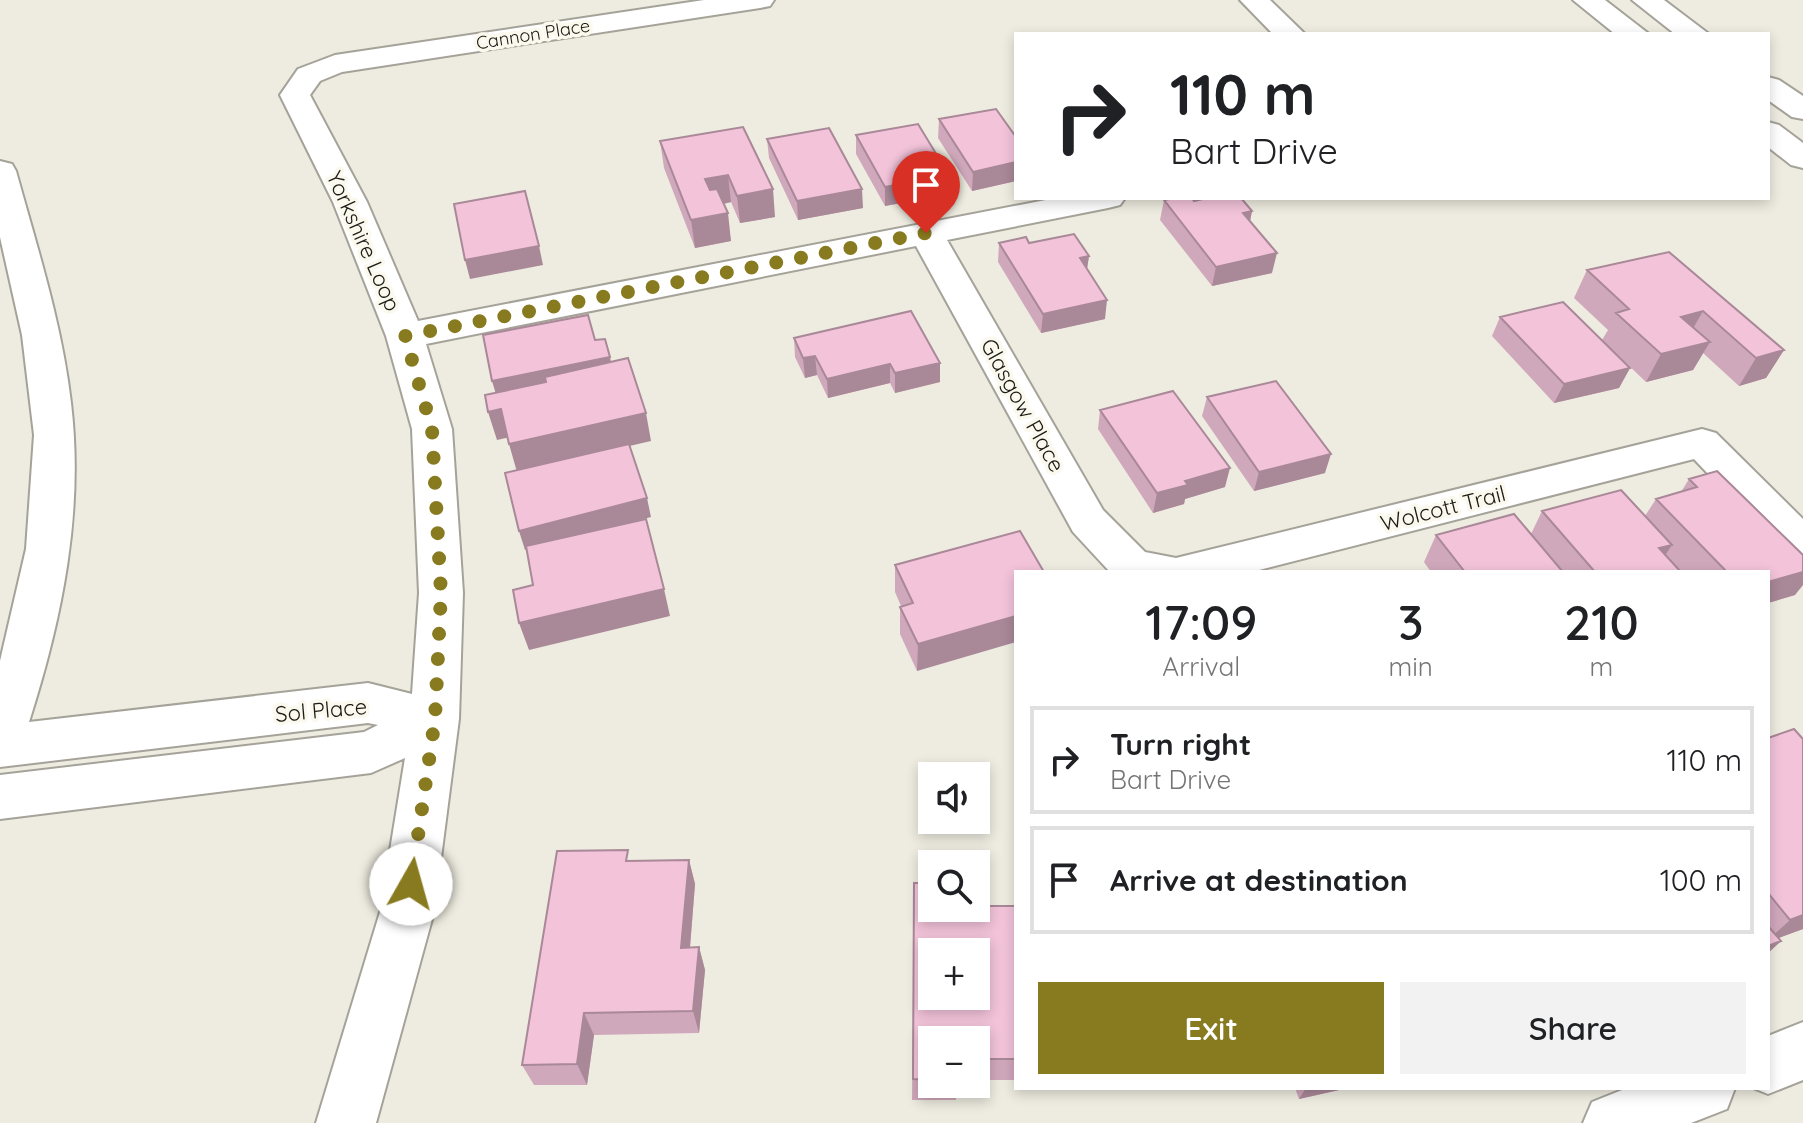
<!DOCTYPE html>
<meta charset="utf-8">
<style>
:root{--surface:#fff;--page:#f2f2f2;--text:#202124;--muted:#757577;--line:#e0e0e0;--accent:#887a1f}
body{margin:0;font-family:Quicksand,sans-serif;background:var(--page);color:var(--text);height:100vh;display:flex;flex-direction:column;font-size:30px;white-space:nowrap}
*{box-sizing:border-box;margin:0}
p{font-size:26px;color:var(--muted)}
.icon{flex:none;width:44px;height:44px;fill:none;stroke:currentColor;stroke-width:2;stroke-linecap:round;stroke-linejoin:round}
.map{position:relative;flex:1;overflow:hidden}
.side{position:absolute;left:1014px;top:570px;width:756px;height:520px;display:flex;flex-direction:column;background:var(--surface);border-radius:0px;box-shadow:0 4px 12px #0003}
.side>*{flex:none}
.top-card{position:absolute;left:1014px;top:32px;width:756px;height:168px;border-radius:0px;box-shadow:0 4px 12px #0003;background:#fff;color:var(--text);overflow:hidden}
.buttons{position:absolute;left:918px;top:762px;display:grid;gap:16px}
.buttons a{display:grid;place-items:center;width:72px;height:72px;border-radius:0px;background:var(--surface);box-shadow:0 4px 12px #0003;font-size:40px}
.pin{position:absolute;display:grid;place-items:center;width:68px;height:68px;color:#fff;margin:-82px -34px;border-radius:50% 50% 50% 0;rotate:-45deg;box-shadow:0 0 8px #0007}
.pin .icon{rotate:45deg}
.me{position:absolute;width:88px;margin:-44px;rotate:7deg;stroke-linejoin:round;filter:drop-shadow(0 0 6px #0008)}
.turn{display:flex;align-items:center;gap:28px;height:168px;padding:0 24px;font-size:36px}
.turn .icon{width:104px;height:104px;stroke-width:2.5}
.turn b{display:block;font-size:56px;line-height:68px}
.eta{display:flex;justify-content:space-evenly;align-items:center;height:136px;text-align:center}
.eta b{font-size:48px;font-weight:600;line-height:56px}
.primary-button{display:flex;gap:16px;margin-top:auto;padding:16px 24px}
.primary-button a{flex:1;height:92px;border-radius:0px;background:var(--accent);color:#fff;font-size:32px;font-weight:600;line-height:92px;text-align:center}
.primary-button a+a{background:var(--page);color:var(--text)}
ul{padding:0;list-style:none}
li{display:flex;align-items:center;gap:24px;height:108px;margin:0 16px 12px;padding:0 8px;border:4px solid var(--line);border-radius:0px}
li div{flex:1}
li b{display:block;font-size:30px}
li em{font-style:normal}
.map>svg:first-child{display:block}
</style>
<div class="map">
<svg width="1803" height="1123" viewBox="0 0 1803 1123">
<rect width="100%" height="100%" fill="#eeece0"/>
<g fill="none" stroke-linecap="round" stroke-linejoin="round">
<defs>
<path id="minor" d="M704 0H774L770 6 760 8 342 72 320 81 310 95 367 202 418 321 1056 198H1125L1120 205 1108 208 947 240 1103 510 1145 552 1176 558 1702 429 1716 433 1803 519V562L1788 558 1694 459 1251 572H1110L1073 532 916 246 426 344 452 429 463 593 459 719 434 912 376 1123H316L380 912 405 758 371 773 0 819V775L364 732 378 725 368 723 0 767V661L26 549 34 435 22 335 0 237V161L12 164 16 171C37 247 62 324 71 403 84 512 62 619 29 722L368 683 412 694 419 593 412 429 386 336 333 202 280 95 298 69 335 55Z
M1240 0H1270L1305 34H1273Z
M1573 0H1605L1649 34H1615Z
M1632 0H1664L1709 34H1675Z
M1768 77 1779 80 1803 96V119L1792 117 1768 100Z
M1768 122 1779 125 1803 143V168L1791 165 1768 147Z
M1803 1022V1080L1768 1094 1753 1088H1768V1036Z
M1627 1088H1735L1727 1109 1691 1123H1583L1592 1102Z"/>
</defs>
<!-- minor casing -->
<use href="#minor" stroke="#a5a399" stroke-width="4"/>
<!-- minor -->
<use href="#minor" fill="#fff" fill-rule="evenodd"/>
</g>
<!-- wall -->
<path fill="#d0a8bb" d="M939 119 1016 137V181L972 191 938 138Z
M743 127 775 217 740 223 731 202 724 204 731 241 695 248 664 168 660 141Z
M856 135 949 194 885 206 856 154Z
M767 139 863 208 798 220 769 158Z
M1164 200 1194 201 1252 211 1250 222 1272 273 1212 286 1160 220Z
M999 243H1029L1089 256 1087 269 1105 319 1041 333 998 262Z
M1669 252 1784 350 1766 378 1739 386 1703 353 1693 370 1646 382 1602 340 1608 330 1574 298 1587 270Z
M911 311 940 382 895 393 890 383 828 398 817 375 805 378 795 357 794 338Z
M1500 317 1630 368 1619 388 1554 403 1492 336Z
M1207 397 1325 473 1254 491 1202 416Z
M1100 410 1225 487 1185 499 1184 504 1153 513 1098 429Z
M1689 479 1795 595 1768 603V572H1682L1665 555 1681 572H1431L1424 562 1436 535 1531 534 1542 511 1645 516 1656 499 1681 492Z
M1020 531 917 671 900 634V607L901 606 895 592V565Z
M1768 738 1803 929 1778 938 1781 941 1768 953Z
M689 860 695 884 690 948 699 947 705 970 699 1033 594 1035 587 1085H534L522 1065 631 861Z
M914 883 932 908 1016 906V1080H976V1040H932V1084H957L956 1100H912Z
M1295 1088H1348L1299 1099Z"/>
<!-- shaded-wall -->
<path fill="#a98898" d="M1016 162V181L972 191 973 172Z
M728 175 731 202 709 207 705 179Z
M949 175V194L885 206V187Z
M773 189 775 217 740 223 737 196Z
M862 189 863 208 798 220 797 201Z
M1252 211 1248 230 1243 213Z
M728 213 731 241 695 248 691 220Z
M539 246 543 265 470 279 465 260Z
M1277 253 1272 273 1212 286 1216 267Z
M1089 256 1086 275 1080 258Z
M1107 300 1105 319 1041 333 1043 314Z
M1703 311 1687 339 1681 317Z
M1710 342 1693 370 1646 382 1661 354Z
M1784 350 1766 378 1739 386 1756 358Z
M815 356 817 375 805 378 803 358Z
M610 357 614 377 498 401 492 381Z
M940 363V382L895 393V373Z
M890 364V383L828 398 827 379Z
M1630 368 1619 388 1554 403 1564 384Z
M501 409 510 437 497 440 488 412Z
M646 413 651 441 517 472 509 444Z
M1331 454 1325 473 1254 491 1259 472Z
M1230 468 1225 487 1185 499 1184 504 1153 513 1157 493 1185 481Z
M647 498 651 517 525 550 519 531Z
M1672 545 1654 572 1659 548Z
M1803 572V585L1795 595 1768 603V582Z
M664 589 670 616 529 650 519 623Z
M1016 616V642L917 671 918 644Z
M689 860 695 884 688 971 681 948Z
M1803 915V929L1768 942V940L1790 920Z
M1781 941 1768 953V946Z
M699 947 705 970 699 1033 693 1011Z
M584 1013 594 1035 587 1085 577 1064Z
M1306 1088H1348L1299 1099Z"/>
<!-- building -->
<path fill="#f2c3d9" stroke="#a98898" stroke-width="2" fill-rule="evenodd" d="M996 109 1016 137V162L973 172 939 119Z
M918 124 949 175 885 187 856 135Z
M743 127 773 189 737 196 728 175 705 179 710 190 717 189 728 213 691 220 660 141Z
M829 128 862 189 797 201 767 139Z
M525 191 539 246 465 260 454 204Z
M1175 198H1192L1194 201 1207 198H1241L1252 211 1243 213 1277 253 1216 267 1164 200Z
M1074 234 1089 256 1080 258 1107 300 1043 314 999 243 1026 237 1029 243Z
M1669 252 1784 350 1756 358 1703 311 1681 317 1710 342 1661 354 1616 313 1629 309 1587 270Z
M1563 302 1630 368 1564 384 1500 317Z
M911 311 940 363 895 373 890 364 827 379 815 356 803 358 794 338Z
M588 315 595 340 605 339 610 357 492 381 483 335Z
M628 358 646 413 509 444 501 409 488 412 485 395 546 382 545 377Z
M1276 381 1331 454 1259 472 1207 397Z
M1173 391 1230 468 1185 481 1188 485 1157 493 1100 410Z
M629 444 647 498 519 531 505 473Z
M1717 471 1803 555V572L1768 582V572H1727L1656 499 1697 487 1689 479Z
M1621 490 1672 545 1659 548 1681 572H1595L1542 511Z
M1514 514 1563 572H1465L1436 535Z
M646 519 664 589 519 623 513 590 533 585 526 546Z
M1020 531 1044 572H1016V616L918 644 900 607 913 603 895 565Z
M1794 729 1803 739V915L1790 920 1768 893V738Z
M628 850 626 861 689 860 681 948 699 947 693 1011 584 1013 577 1064 522 1065 557 851Z
M914 883H932V908H976V906H1016V1059H976V1040H932V1080L913 1079ZM932 952H976V996H932Z
M1768 926 1781 941 1768 946Z"/>
<g fill="none" stroke-linecap="round" stroke-linejoin="round">
<!-- route -->
<path stroke="#887a1f" stroke-width="14" stroke-dasharray="0 25.2" d="M411 884 435 719 441 593 432 429 405 336 926 233"/>
</g>
<g text-anchor="middle" dominant-baseline="central" stroke-width="7" stroke-linejoin="round" paint-order="stroke">
<!-- far-street labels -->
<g font-size="18" fill="#1b1a16" stroke="#fbf9ed">
<text transform="translate(533 34) rotate(-9)">Cannon Place</text>
</g>
<!-- street labels -->
<g font-size="22" fill="#1b1a16" stroke="#fbf9ed">
<text transform="translate(364 241) rotate(66)">Yorkshire Loop</text>
<text transform="translate(1023 405) rotate(61)">Glasgow Place</text>
<text transform="translate(1443 508) rotate(-14)">Wolcott Trail</text>
<text transform="translate(321 710) rotate(-5)">Sol Place</text>
</g>
</g>
</svg>
<div class="buttons">
<a><svg class="icon" aria-label="sound" viewBox="0 0 24 24"><path d="M4 9h4l5-4v14l-5-4H4zM17 9q2 3 0 6"/></svg></a>
<a><svg class="icon" aria-label="search" viewBox="0 0 24 24"><circle cx="10" cy="10" r="6"/><path d="M15 15l6 6"/></svg></a>
<a>+</a>
<a>−</a>
</div>
<div class="pin" style="left:926px;top:233px;background:#d93025"><svg class="icon" aria-label="arrive" viewBox="0 0 24 24"><path d="M6 21V4h12l-3 4 3 4H6"/></svg></div>
<svg class="me" style="left:411px;top:884px" viewBox="-20 -20 40 40"><circle r="19" fill="#fff"/><path d="M0-13L10 11 0 6-10 11z" fill="#887a1f"/></svg>
<div class="top-card">
<div class="turn"><svg class="icon" aria-label="right" viewBox="0 0 24 24"><path d="M7 20v-9h11M14 6l5 5-5 5"/></svg><div><b>110 m</b>Bart Drive</div></div>
</div>
<section class="side">
<div class="eta">
<div><b>17:09</b><p>Arrival</p></div>
<div><b>3</b><p>min</p></div>
<div><b>210</b><p>m</p></div>
</div>
<ul>
<li><svg class="icon" aria-label="right" viewBox="0 0 24 24"><path d="M7 20v-9h11M14 6l5 5-5 5"/></svg><div><b>Turn right</b><p>Bart Drive</p></div><em>110 m</em></li>
<li><svg class="icon" aria-label="arrive" viewBox="0 0 24 24"><path d="M6 21V4h12l-3 4 3 4H6"/></svg><div><b>Arrive at destination</b></div><em>100 m</em></li>
</ul>
<div class="primary-button"><a>Exit</a><a>Share</a></div>
</section>
</div>
